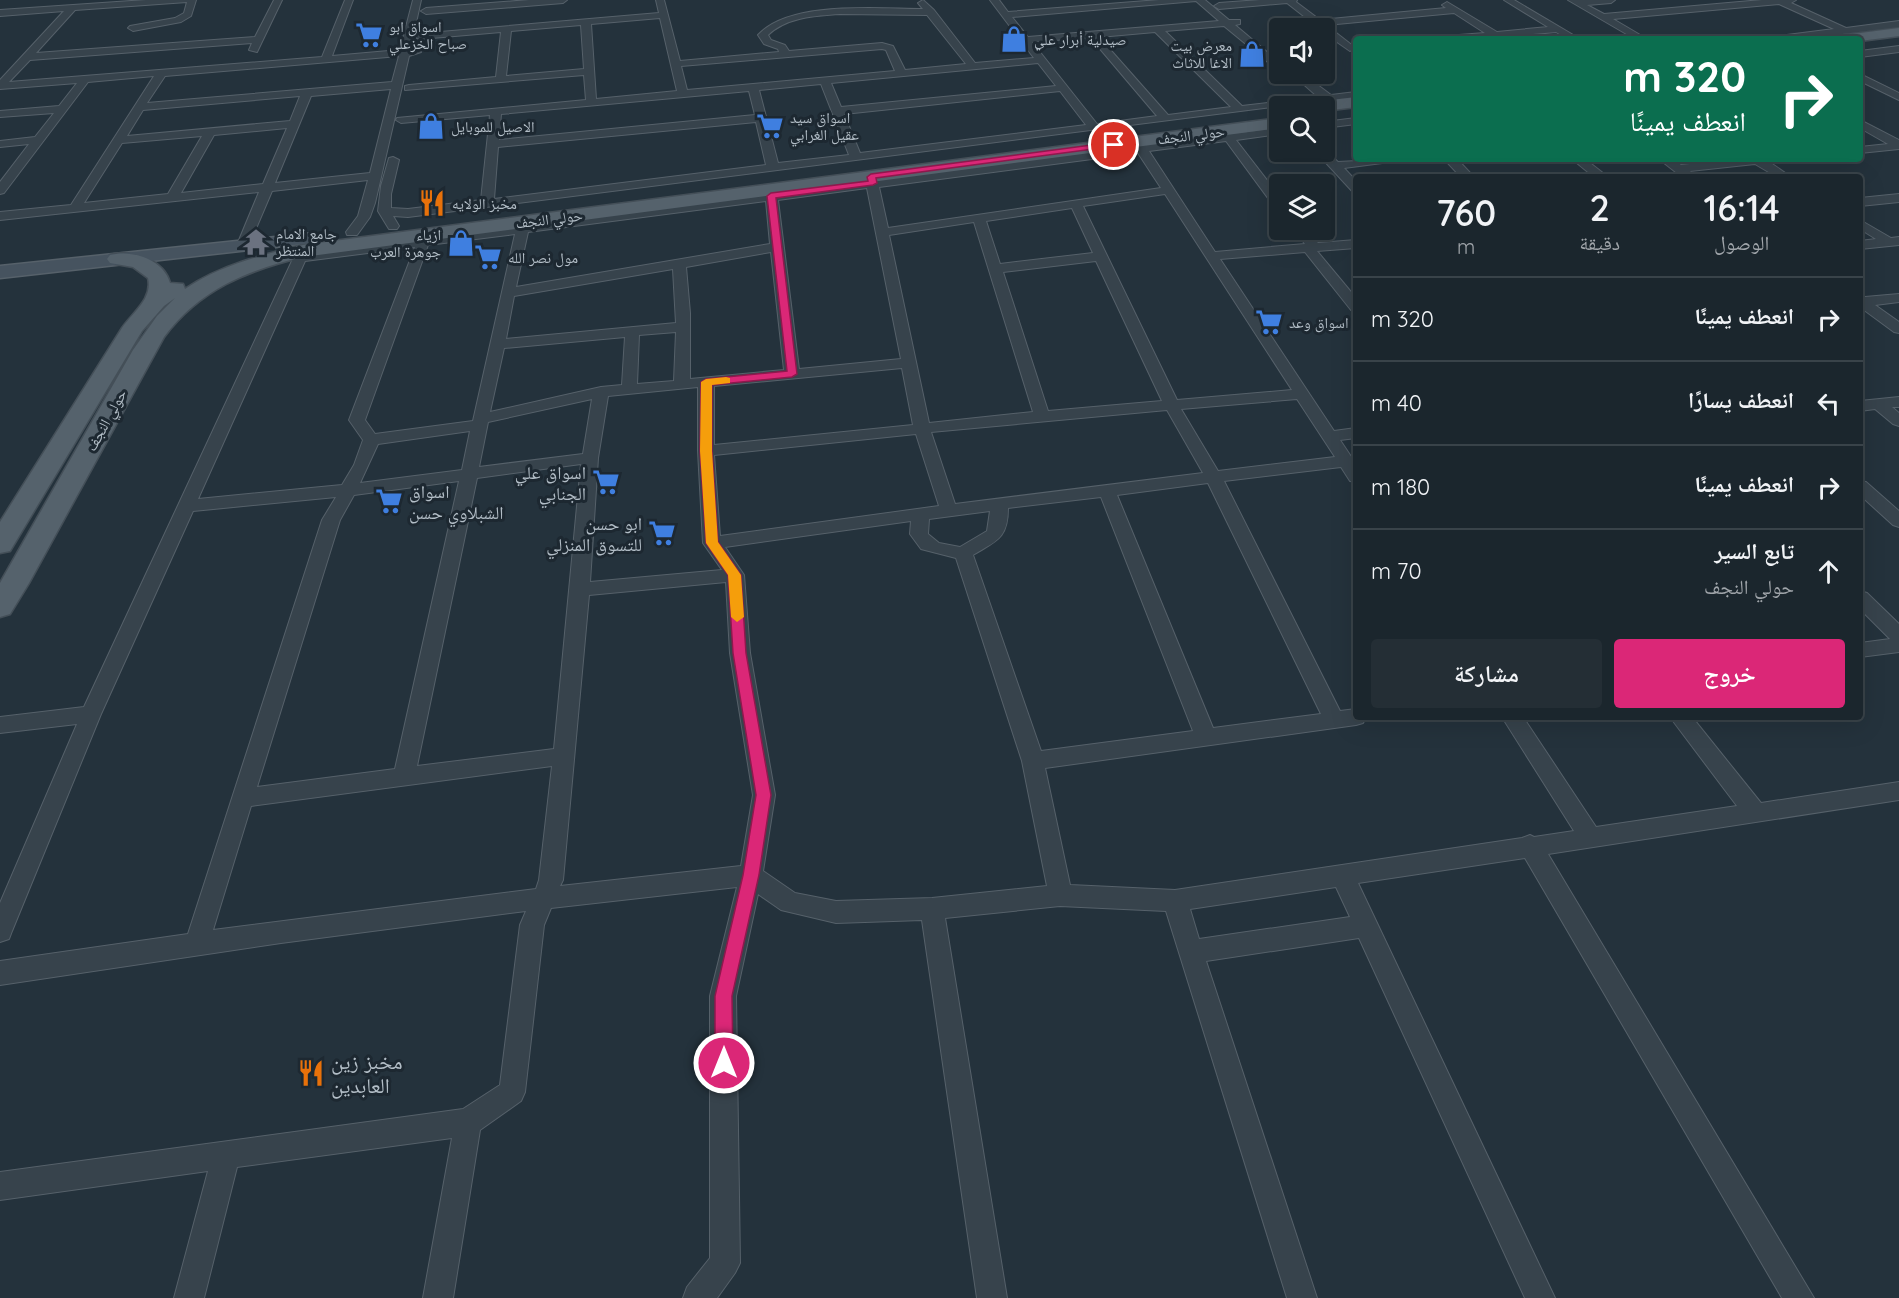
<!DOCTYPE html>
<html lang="ar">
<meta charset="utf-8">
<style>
:root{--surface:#1b262d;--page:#242e35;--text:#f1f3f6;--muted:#a0a5aa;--line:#394349;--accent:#db2777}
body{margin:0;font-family:Quicksand,"Noto Naskh Arabic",sans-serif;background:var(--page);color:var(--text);direction:rtl;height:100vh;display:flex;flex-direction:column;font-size:22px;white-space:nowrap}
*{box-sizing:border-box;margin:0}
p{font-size:20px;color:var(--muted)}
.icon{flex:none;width:33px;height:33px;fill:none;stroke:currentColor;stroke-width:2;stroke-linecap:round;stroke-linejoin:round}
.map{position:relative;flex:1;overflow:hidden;direction:ltr}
.side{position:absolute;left:1353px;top:174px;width:510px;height:546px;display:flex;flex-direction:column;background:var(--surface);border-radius:6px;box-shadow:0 6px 24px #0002,0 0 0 2px var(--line);direction:rtl}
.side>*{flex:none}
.guide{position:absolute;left:1353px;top:36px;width:510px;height:126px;border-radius:6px;box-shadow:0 6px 24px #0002,0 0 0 2px var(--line);direction:rtl;background:#0b6e4f;color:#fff;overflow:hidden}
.buttons{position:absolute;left:1269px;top:18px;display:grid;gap:12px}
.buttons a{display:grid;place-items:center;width:66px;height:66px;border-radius:6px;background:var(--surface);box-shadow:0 6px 24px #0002,0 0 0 2px var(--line);font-size:30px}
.pin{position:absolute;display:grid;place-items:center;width:51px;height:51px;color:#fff;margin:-26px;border:3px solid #fff;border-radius:50%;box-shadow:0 2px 6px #0007}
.me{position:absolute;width:66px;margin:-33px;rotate:0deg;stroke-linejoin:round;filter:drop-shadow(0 0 4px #0008)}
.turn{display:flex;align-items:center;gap:21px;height:126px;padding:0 18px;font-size:27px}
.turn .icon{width:78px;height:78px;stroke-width:2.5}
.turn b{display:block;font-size:42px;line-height:51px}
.eta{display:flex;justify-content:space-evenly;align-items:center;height:102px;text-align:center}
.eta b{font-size:36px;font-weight:600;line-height:42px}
.primary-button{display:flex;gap:12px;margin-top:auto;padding:12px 18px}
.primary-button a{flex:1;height:69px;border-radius:6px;background:var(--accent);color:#fff;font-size:24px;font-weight:600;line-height:69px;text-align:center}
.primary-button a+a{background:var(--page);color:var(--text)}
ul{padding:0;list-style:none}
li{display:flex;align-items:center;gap:18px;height:84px;padding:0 18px;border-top:2px solid var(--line)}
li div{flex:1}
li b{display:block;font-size:22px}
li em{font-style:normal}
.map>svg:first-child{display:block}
</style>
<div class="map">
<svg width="1899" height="1298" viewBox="0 0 1899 1298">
<rect width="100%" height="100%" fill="#24323c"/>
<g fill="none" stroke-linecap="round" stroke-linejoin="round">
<defs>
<path id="street" d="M146 0H196L191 16 181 22 133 31 128 28 130 26 175 18 184 13 187 2 75 10 36 53 255 37 274 0H282L257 52 249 50 252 43 30 60 9 82 322 57 345 0H353L332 56 400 50 413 0H421L410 50 421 52 409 56 375 203 370 217 357 235H347L346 232 358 216 368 180 272 191 249 245 243 249 237 245 259 192 0 220V212L71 205 154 76 88 82 4 193 0 194V182L29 144 0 147V141L35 137 54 113 0 117V111L59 106 77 83 0 89V80L64 11 0 16V10ZM399 56 392 82 147 103 165 76ZM391 89 370 173 275 183 311 96ZM300 96 290 121 127 136 143 110ZM287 128 263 184 181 193 214 135ZM202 136 168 194 84 203 122 143Z
M529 0H567L563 3 426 14 421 11 426 8Z
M656 0H664L680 61 779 52 778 49 764 44 758 35C790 0 878 9 923 9L918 3 923 0 934 10 975 63 1034 58 990 0H999L1008 12 1159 0H1205L1229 20H1240V24L1235 25 1280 63V72L1224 26 1165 31 1242 106 1318 97 1292 74H1303L1331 95 1356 92V98L1340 100 1335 104 1328 102 1280 106 408 217 393 216 399 226 397 229H389L378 211 381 186 389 158 393 157 399 160 391 194V208L408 209 481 200 490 115 401 123 396 120 397 118 586 100 584 75 405 90V86L409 85 496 77 501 32 420 39 417 38V34L659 13ZM1196 1 1219 21 1028 37 1012 17ZM840 14 927 15 966 64 905 70 893 46 882 43 789 51 785 45 771 40 768 35C787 17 814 16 840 14ZM660 18 677 91 596 99 591 24ZM581 25 584 69 506 76 511 31ZM1155 32 1231 107 1168 115 1099 37ZM1090 37 1157 116 1097 124 1032 42ZM882 49 886 50 895 71 687 90 681 66ZM1038 63 1056 86 841 107 831 83ZM821 84 849 155 778 163 759 90ZM749 91 755 115 499 140 501 114ZM1060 91 1086 125 860 153 844 114ZM756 122 766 165 494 199 498 147Z
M1260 0H1297L1296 2 1320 20 1446 8 1442 5 1447 2 1497 32 1548 27 1504 0H1514L1580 39H1568L1556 32 1478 39H1441L1446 36 1485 33 1454 13 1326 25 1353 46 1355 48 1350 51 1324 33V28H1319L1287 3 1219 9 1214 6 1219 3Z
M1568 0H1615L1611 3 1587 5 1604 14 1762 0H1796L1791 3 1846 28 1899 21V27L1802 39H1774L1779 36 1834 29 1779 4 1613 19 1647 39H1635Z
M1899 46V52L1860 57V51Z
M1860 74 1899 93V100L1860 81Z
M1356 118V124L1324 128V122Z
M1860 120 1899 140V149L1860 153V147L1888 144 1860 128Z
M1223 127 1232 134 1280 128V134L1236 140 1280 197V210L1276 209 1226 141 1149 151 1215 252 1305 244 1294 230H1306L1318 243 1356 240V248L1317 251 1356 298V311L1351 310 1305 252 1220 259 1334 431 1356 428V438L1340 440 1356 464V482L1350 481 1341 467 1224 481 1340 711 1356 709V717H1366L1363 723 1356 725 1045 768 1070 885 1175 890 1522 838 1530 835 1534 837 1574 831 1502 717H1523L1596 827 1737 806 1670 717H1692L1761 803 1899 782V800L1548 854 1814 1298H1782L1525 858 1358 883 1555 1298H1525L1359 938 1206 961 1317 1298H1287L1166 911 1060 906 945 918 1007 1298H977L922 920 836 923 781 910 758 894 736 996 740 1263 735 1273 717 1298H683L687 1287 710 1258V996L737 887 551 908 544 925 525 1092 521 1101 480 1130 453 1298H423L452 1138 237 1167 204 1298H174L208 1171 0 1200V1172L463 1109 500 1085 520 925 526 911 281 943 0 985V961L188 934 322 520 336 497 193 511 101 714 12 931 9 939 0 942V903L77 724 0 733V717L84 707 298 248H308L309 253 866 181 865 177 871 173 875 174 877 180 1134 146 1131 142 1137 139 1141 140 1145 145 1221 135 1217 130ZM1138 153 1161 188 888 228 879 187ZM867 188 901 359 799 369 778 200ZM1165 194 1292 390 1177 400 1083 206ZM766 201 770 244 516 287 528 232ZM1072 208 1093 253 1000 264 986 221ZM974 222 1033 412 929 423 889 235ZM515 234 473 421 375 434 365 420 428 245ZM415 247 349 420 363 440 354 465 342 485 198 499 305 261ZM771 252 784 370 690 379V313L686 267ZM1096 261 1162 401 1048 411 1003 272ZM673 269 676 323 506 339 514 296ZM676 332 674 381 637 384 639 335ZM625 337 622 385 601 387 490 412 504 348ZM902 368 913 425 714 445V386ZM698 387V451L703 543 722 570 590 582 598 458 608 396ZM592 399 583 454 479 467 488 422ZM1297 399 1335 457 1218 471 1181 409ZM1167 410 1203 473 955 504 931 432ZM470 431 462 470 360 483 378 444ZM916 434 939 506 720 536 714 455ZM581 464 554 749 417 766 477 478ZM459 481 395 769 257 787 340 520 354 495ZM1208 483 1321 714 1213 728 1117 495ZM1101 497 1193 731 1041 751 973 555C996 541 1008 539 1008 508ZM990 511 987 531 960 547 939 543 928 534 929 519ZM911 521 910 534 921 549 956 558 1022 761 1047 886 932 898 836 901 795 893 763 871 775 795 750 653 744 575 725 547ZM726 582 730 653 753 795 741 866 560 886 563 880 589 595ZM552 766 539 880 536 889 213 930 251 806ZM1336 887 1350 917 1199 939 1190 909Z
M1324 149 1338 162 1396 159 1390 162 1344 168 1356 181V192L1352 191 1316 152H1324Z
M1444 159H1457L1474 177H1461Z
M1572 159H1585L1608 177H1594Z
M1659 159H1673L1681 165 1734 159H1770L1768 161 1791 177H1777L1755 164 1690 171 1696 177H1682Z
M1899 194V202L1860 206V198Z
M1860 220 1891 238 1899 237V245L1860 249V241L1876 239 1860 229Z
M1899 294V302L1875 305 1899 322V333L1894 332 1860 307V296L1865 297Z
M1899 397V407H1892L1899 413V426L1893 424 1875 409 1860 411V401Z
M1860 481 1866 482 1899 511V527L1893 525 1860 495Z
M1860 591 1867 593 1899 624V652L1860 657V643L1890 639 1860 609Z"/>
<path id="secondary" d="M314 233 320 234 323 238 320 242 0 278V266Z"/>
<path id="primary" d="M1899 28V36L1860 41V39H1838L1845 35Z
M1356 97V107L1324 111V106H1314L1322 101Z
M1280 118V128L303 257C247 270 199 290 164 337L29 583 10 614 0 617V583L133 350 157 316 175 298 164 306 142 331 10 551 0 553V522L122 328C133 312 153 299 148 278L133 267 110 263 107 259 110 255C132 249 164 260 170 283L183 284 185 289C221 265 262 255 303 245Z"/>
</defs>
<!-- street casing -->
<use href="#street" stroke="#56616a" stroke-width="2"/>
<!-- secondary casing -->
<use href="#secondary" stroke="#56616a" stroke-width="3"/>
<!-- primary casing -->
<use href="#primary" stroke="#444f58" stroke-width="3"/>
<!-- street -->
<use href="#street" fill="#37434c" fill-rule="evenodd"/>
<!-- secondary -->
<use href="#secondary" fill="#46535f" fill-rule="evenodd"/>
<!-- primary -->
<use href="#primary" fill="#55626c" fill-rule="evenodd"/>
</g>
<!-- route -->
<path fill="#db2777" stroke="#8e194d" stroke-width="1.5" d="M1114 142 1118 145 1116 146 876 178 877 183 873 185 776 198 797 374 792 377 712 385V451L718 542 741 575 746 653 771 795 759 875 732 996 733 1063 730 1069 724 1072 717 1069 715 1063V996L743 875 756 795 733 653 728 575 706 543 700 451 701 382 706 379 787 371 767 196 771 193 868 181 867 177 871 174Z"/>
<!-- slow -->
<path fill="#f59e0b" d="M726 377 730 378V383L712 385V451L718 542 741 575 744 617 737 622 731 617 728 575 706 543 700 451 701 382 706 379Z"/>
<!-- icons -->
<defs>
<symbol id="supermarket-bare" viewBox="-9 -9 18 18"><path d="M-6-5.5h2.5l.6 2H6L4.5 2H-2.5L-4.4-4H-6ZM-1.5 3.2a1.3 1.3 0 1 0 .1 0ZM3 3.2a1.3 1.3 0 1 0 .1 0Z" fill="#3f7fe0" stroke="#1d2831" stroke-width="2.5" paint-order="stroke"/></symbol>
<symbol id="shop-bare" viewBox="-9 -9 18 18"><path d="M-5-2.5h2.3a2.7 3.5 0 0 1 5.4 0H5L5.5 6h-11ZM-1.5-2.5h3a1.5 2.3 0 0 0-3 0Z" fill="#3f7fe0" stroke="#1d2831" stroke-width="2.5" paint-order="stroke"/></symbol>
<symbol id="restaurant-bare" viewBox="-9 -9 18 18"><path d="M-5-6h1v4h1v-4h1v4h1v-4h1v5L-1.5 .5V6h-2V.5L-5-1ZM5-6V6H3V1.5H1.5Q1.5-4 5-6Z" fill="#e8710a" stroke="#1d2831" stroke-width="2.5" paint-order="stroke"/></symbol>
<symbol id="temple-bare" viewBox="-9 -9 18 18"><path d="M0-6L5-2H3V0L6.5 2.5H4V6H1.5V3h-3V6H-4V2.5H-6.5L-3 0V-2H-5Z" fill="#6b7280" stroke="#1d2831" stroke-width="2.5" paint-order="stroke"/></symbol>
</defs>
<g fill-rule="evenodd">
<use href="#supermarket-bare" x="350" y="16" width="38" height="38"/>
<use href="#shop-bare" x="995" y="20" width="38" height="38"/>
<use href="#shop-bare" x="1233" y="35" width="38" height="38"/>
<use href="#shop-bare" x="412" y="107" width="38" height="38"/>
<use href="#supermarket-bare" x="751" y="107" width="38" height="38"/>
<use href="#restaurant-bare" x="413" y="184" width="38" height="38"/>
<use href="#temple-bare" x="237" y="223" width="38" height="38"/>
<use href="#shop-bare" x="442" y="224" width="38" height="38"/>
<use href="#supermarket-bare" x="469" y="238" width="38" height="38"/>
<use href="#supermarket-bare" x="1250" y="303" width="38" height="38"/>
<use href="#supermarket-bare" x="587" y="463" width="38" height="38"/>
<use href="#supermarket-bare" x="370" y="482" width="38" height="38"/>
<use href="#supermarket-bare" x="643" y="514" width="38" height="38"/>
<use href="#restaurant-bare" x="292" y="1054" width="38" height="38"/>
</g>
<g text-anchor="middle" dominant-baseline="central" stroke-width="6" stroke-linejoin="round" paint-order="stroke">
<!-- far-poi labels -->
<g font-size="15" fill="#b3bec7" stroke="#1d2831" text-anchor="start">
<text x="389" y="26">اسواق ابو<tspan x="389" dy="17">صباح الخزعلي</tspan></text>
<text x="1034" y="39">صيدلية أبرار علي</text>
<text x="1232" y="45" text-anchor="end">معرض بيت<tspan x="1232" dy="17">الاغا للاثاث</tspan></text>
<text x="790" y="117">اسواق سيد<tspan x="790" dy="17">عقيل الغرابي</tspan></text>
<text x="451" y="126">الاصيل للموبايل</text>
<text x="452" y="203">مخبز الولايه</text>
<text x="276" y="233">جامع الامام<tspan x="276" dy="17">المنتظر</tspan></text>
<text x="441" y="234" text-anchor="end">ازياء<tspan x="441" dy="17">جوهرة العرب</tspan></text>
<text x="508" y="257">مول نصر الله</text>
<text x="1289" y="322">اسواق وعد</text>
</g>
<!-- far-street labels -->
<g font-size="15" fill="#b3bec7" stroke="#1d2831">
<text transform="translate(1191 135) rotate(-7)">حولي النجف</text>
<text transform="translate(549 219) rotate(-7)">حولي النجف</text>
<text transform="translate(106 420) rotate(-61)">حولي النجف</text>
</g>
<!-- poi labels -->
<g font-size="18" fill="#b3bec7" stroke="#1d2831" text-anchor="end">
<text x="586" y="472">اسواق علي<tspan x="586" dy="21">الجنابي</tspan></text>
<text x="409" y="491" text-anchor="start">اسواق<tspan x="409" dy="21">الشبلاوي حسن</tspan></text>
<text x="642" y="523">ابو حسن<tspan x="642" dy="21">للتسوق المنزلي</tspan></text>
</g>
<!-- near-poi labels -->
<g font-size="21" fill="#b3bec7" stroke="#1d2831" text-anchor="start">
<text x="331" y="1061">مخبز زين<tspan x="331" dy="24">العابدين</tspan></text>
</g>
</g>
</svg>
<div class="buttons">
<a><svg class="icon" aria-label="sound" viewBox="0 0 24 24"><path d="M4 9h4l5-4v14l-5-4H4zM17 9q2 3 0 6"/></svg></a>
<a><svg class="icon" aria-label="search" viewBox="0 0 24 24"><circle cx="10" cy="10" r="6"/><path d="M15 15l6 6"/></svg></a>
<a><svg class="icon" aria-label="layers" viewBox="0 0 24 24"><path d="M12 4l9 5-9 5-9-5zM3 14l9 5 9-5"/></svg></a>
</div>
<div class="pin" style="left:1114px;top:145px;background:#d93025"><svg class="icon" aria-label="arrive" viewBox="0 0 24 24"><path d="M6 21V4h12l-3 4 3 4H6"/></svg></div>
<svg class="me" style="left:724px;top:1063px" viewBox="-20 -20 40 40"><circle r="17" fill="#db2777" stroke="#fff" stroke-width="3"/><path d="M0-11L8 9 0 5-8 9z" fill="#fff"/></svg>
<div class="guide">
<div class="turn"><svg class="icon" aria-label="right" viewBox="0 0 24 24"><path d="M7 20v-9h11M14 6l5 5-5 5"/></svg><div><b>320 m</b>انعطف يمينًا</div></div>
</div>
<section class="side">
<div class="eta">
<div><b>16:14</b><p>الوصول</p></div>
<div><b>2</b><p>دقيقة</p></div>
<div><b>760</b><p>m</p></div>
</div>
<ul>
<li><svg class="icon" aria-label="right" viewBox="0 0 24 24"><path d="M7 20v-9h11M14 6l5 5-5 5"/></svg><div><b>انعطف يمينًا</b></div><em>320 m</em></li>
<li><svg class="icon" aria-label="left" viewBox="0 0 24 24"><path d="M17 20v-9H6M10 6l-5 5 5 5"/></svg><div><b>انعطف يسارًا</b></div><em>40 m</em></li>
<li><svg class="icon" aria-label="right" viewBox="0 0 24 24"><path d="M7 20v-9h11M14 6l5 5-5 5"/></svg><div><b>انعطف يمينًا</b></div><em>180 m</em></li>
<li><svg class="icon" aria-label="ahead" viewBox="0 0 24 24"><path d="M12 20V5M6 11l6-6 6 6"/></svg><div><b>تابع السير</b><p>حولي النجف</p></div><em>70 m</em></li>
</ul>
<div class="primary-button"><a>خروج</a><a>مشاركة</a></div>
</section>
</div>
